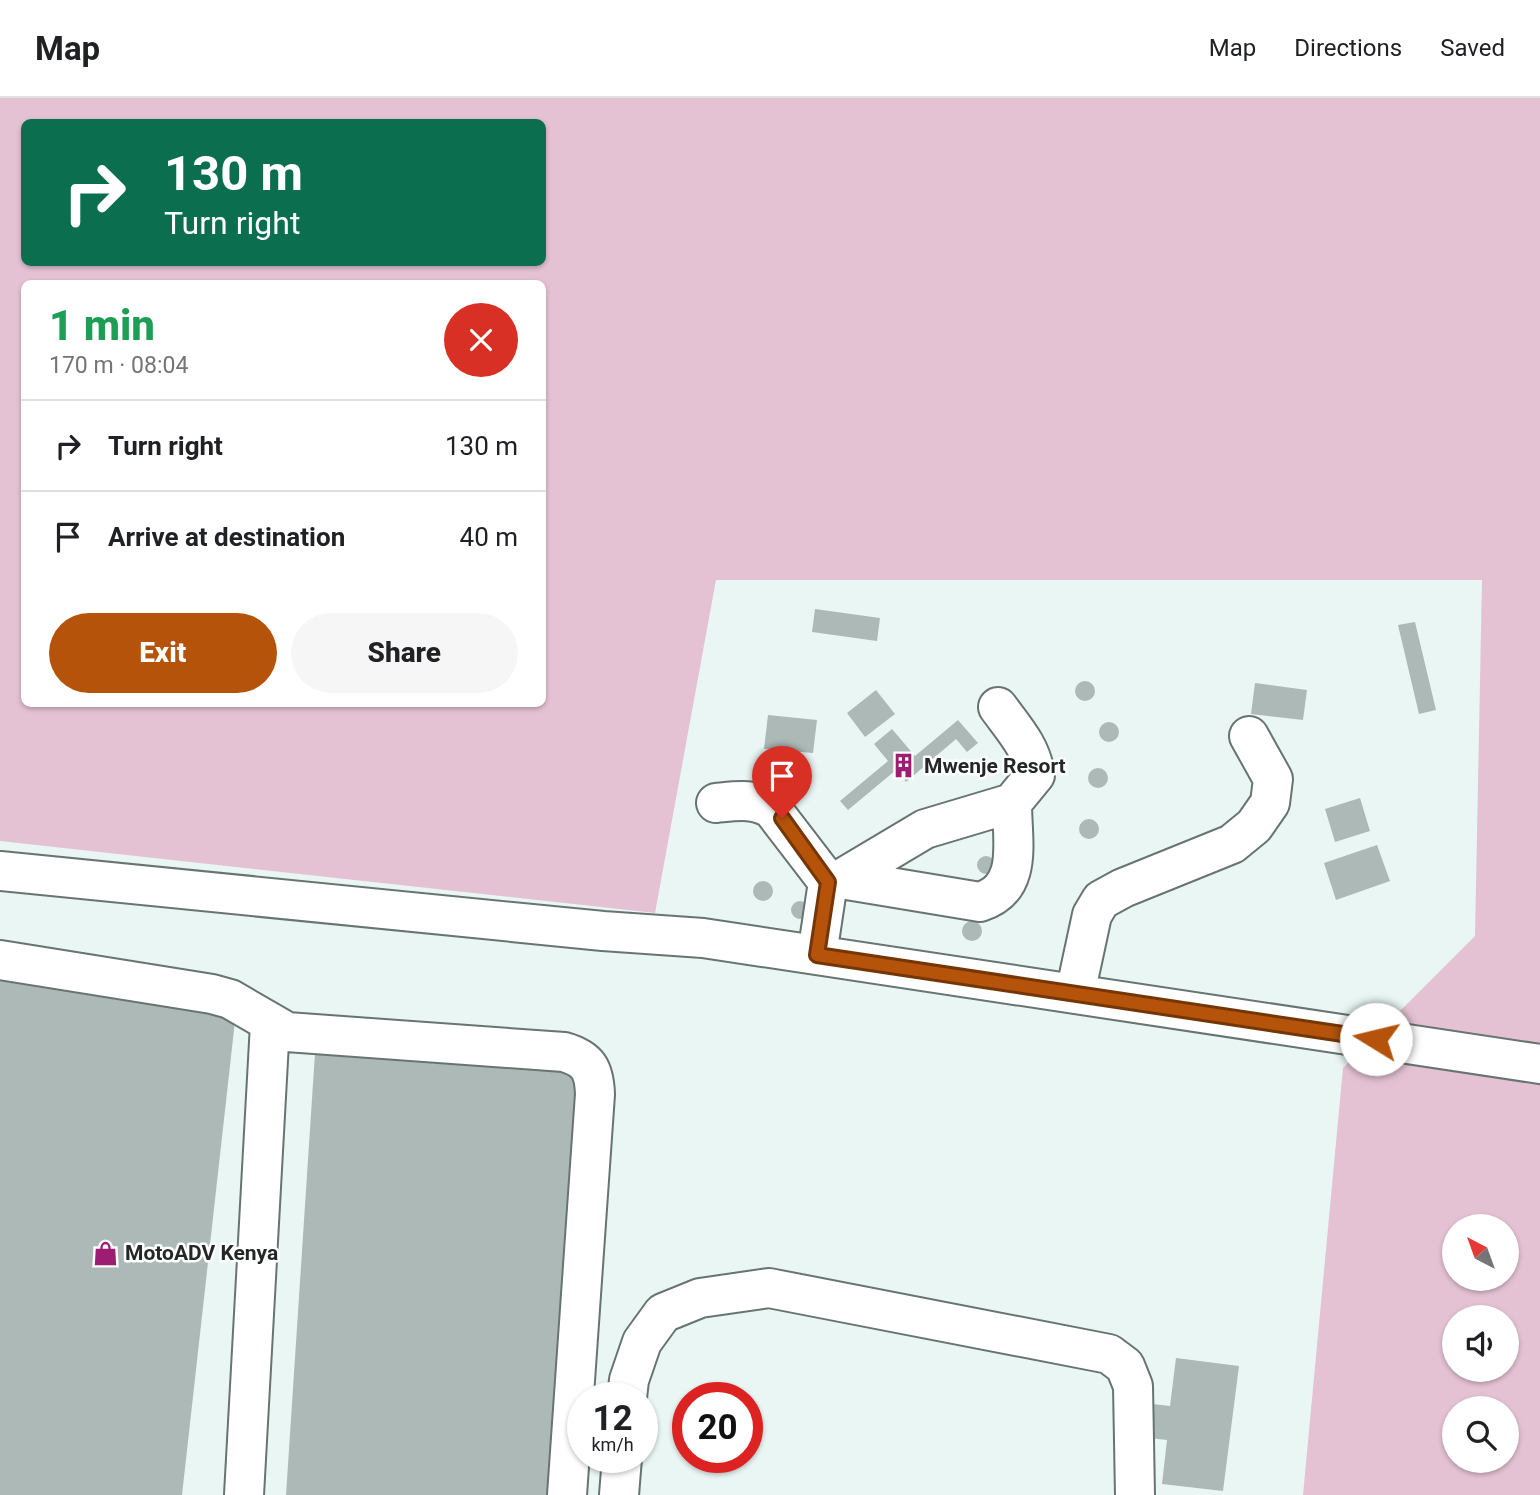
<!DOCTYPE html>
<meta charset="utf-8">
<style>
:root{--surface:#fff;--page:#f6f6f6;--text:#202124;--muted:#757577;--line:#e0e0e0;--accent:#b45309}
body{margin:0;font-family:Roboto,sans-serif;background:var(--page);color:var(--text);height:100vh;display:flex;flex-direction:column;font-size:26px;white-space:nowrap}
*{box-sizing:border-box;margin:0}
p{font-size:23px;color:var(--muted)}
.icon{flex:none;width:38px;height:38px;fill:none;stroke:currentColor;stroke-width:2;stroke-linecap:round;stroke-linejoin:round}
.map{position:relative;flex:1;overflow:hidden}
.panel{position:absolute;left:21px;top:182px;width:525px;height:427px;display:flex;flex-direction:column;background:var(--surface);border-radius:10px;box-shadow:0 2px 5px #0004}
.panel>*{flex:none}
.guide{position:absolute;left:21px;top:21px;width:525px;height:147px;border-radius:10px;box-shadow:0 2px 5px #0004;background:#0b6e4f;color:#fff;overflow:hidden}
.needle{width:46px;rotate:319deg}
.tools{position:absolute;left:1442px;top:1116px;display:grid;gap:14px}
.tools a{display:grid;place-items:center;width:77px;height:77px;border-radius:50%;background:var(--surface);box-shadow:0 2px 5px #0004;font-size:35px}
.speed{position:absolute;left:567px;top:1284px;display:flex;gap:14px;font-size:35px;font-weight:700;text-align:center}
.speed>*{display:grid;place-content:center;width:91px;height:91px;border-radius:50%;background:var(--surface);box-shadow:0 2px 5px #0004;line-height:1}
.speed small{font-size:18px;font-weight:400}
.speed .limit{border:10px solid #d22;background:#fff;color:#111}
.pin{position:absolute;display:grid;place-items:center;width:60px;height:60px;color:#fff;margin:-72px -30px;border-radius:50% 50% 50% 0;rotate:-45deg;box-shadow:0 0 7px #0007}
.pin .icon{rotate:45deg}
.me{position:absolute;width:77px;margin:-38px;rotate:279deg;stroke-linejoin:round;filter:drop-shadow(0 0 5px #0008)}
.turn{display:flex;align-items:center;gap:24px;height:147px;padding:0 28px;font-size:32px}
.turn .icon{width:91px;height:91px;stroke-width:2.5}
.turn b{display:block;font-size:49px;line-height:60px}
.round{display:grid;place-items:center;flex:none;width:74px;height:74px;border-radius:37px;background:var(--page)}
.headline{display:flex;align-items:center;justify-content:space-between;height:119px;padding:0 28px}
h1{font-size:42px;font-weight:800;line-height:52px;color:#1e9e55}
.primary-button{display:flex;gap:14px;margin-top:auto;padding:14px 28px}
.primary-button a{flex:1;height:80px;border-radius:42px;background:var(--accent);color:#fff;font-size:28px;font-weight:800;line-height:80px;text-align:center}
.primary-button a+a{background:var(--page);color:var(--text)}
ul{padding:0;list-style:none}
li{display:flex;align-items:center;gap:21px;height:91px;padding:0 28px;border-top:2px solid var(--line)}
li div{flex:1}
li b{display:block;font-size:26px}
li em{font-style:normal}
header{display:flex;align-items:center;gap:42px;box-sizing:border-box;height:98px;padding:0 35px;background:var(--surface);border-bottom:2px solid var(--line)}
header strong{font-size:33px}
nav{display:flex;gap:38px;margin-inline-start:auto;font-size:24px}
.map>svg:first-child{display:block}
</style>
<header>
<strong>Map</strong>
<nav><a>Map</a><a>Directions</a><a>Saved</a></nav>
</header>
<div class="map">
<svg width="1540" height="1397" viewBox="0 0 1540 1397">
<rect width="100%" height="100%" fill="#e9f6f4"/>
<!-- green -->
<path fill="#e4c2d4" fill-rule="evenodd" d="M0 0H1540V1397H1303L1343 970 1475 838 1482 482H716L655 815 0 743ZM24 24H542V164H24ZM24 186H542V606H24ZM1454 1129H1507V1181H1454ZM1454 1220H1507V1272H1454ZM1454 1311H1507V1363H1454Z"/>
<!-- building -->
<path fill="#adb9b7" d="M815 511 880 520 877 543 812 534Z
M1415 524 1436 612 1419 616 1398 527Z
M1075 593a10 10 0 1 1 20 0a10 10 0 1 1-20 0Z
M1255 585 1307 592 1303 622 1251 616Z
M876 592 895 616 865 639 847 615Z
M768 617 817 622 813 655 764 651Z
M958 622 978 645 967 654 956 641 906 684 896 672 848 712 840 703 888 663 874 646 892 631 915 658Z
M1099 634a10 10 0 1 1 20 0a10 10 0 1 1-20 0Z
M1088 680a10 10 0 1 1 20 0a10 10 0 1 1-20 0Z
M1360 700 1370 733 1335 744 1325 711Z
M1079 731a10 10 0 1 1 20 0a10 10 0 1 1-20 0Z
M1377 747 1390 783 1336 802 1324 765Z
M977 767a9 9 0 1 1 18 0a9 9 0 1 1-18 0Z
M753 793a10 10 0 1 1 20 0a10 10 0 1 1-20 0Z
M791 812a9 9 0 1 1 18 0a9 9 0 1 1-18 0Z
M962 833a10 10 0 1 1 20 0a10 10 0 1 1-20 0Z
M0 866 236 914 182 1397H0Z
M315 955 578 968 553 1397H286Z
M1176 1260 1239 1268 1223 1393 1162 1386 1167 1342 1140 1339 1144 1305 1170 1308Z"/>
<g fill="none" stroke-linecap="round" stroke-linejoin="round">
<defs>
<path id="minor" d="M716 705C737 703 754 700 772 711L828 784 817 857
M0 773 603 833 703 840 1540 966
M841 781 925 731 1012 705 1035 677C1032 650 1014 631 998 609
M830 784 841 781 980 804C1024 790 1012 744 1012 705
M0 862 212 896 230 901 287 934 564 954C588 961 594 971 595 996L567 1397
M1075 896 1092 817 1101 802 1123 790 1232 746 1254 728 1270 705 1273 681 1249 638
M627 1300 629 1282 642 1244 663 1215 700 1200 769 1190 1109 1256 1125 1268 1133 1288 1135 1397
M244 1397 270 926
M619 1397 622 1360"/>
</defs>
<!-- minor casing -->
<use href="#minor" stroke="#687472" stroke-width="42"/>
<!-- minor -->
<use href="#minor" stroke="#fff" stroke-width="38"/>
</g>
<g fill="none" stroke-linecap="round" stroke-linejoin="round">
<defs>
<path id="route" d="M782 720 828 784 817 857 1376 941"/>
</defs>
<!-- route casing -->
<use href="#route" stroke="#753606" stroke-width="18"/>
<!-- route -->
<use href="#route" stroke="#b45309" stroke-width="12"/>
</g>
<!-- icons -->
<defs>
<symbol id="building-bare" viewBox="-9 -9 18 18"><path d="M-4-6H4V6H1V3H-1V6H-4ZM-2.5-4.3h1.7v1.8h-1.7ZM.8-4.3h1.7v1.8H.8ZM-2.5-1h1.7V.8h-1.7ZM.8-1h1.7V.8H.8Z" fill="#9c1d72" stroke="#fff" stroke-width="2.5" paint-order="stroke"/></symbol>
<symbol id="shop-bare" viewBox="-9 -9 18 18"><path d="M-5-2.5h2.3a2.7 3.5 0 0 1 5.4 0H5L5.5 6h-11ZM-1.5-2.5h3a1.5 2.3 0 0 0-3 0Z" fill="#9c1d72" stroke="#fff" stroke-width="2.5" paint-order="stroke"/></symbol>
</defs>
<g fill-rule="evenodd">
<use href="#building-bare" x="886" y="650" width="35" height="35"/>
<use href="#shop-bare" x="88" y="1138" width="35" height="35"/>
</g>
<g text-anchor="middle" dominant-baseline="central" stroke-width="5" stroke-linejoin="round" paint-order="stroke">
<!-- poi labels -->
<g font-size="21" font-weight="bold" fill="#232827" stroke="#fff" text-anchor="start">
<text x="924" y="668">Mwenje Resort</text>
<text x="125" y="1155">MotoADV Kenya</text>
</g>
</g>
</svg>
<div class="tools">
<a><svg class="needle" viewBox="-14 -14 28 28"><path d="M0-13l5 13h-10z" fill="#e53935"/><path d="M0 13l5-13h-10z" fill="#757577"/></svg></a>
<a><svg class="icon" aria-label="sound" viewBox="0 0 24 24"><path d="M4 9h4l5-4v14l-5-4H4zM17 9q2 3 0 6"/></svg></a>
<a><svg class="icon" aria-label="search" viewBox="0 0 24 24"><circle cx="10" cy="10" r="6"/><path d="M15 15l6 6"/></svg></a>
</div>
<div class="speed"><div>12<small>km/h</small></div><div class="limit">20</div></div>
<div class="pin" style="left:782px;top:720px;background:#d93025"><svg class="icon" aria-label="arrive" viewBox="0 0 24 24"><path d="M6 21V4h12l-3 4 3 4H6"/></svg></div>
<svg class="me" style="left:1376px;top:941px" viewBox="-20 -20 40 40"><circle r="19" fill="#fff"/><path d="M0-13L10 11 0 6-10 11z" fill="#b45309"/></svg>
<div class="guide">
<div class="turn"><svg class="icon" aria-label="right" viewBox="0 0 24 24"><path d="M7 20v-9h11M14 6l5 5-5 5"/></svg><div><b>130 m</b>Turn right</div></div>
</div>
<section class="panel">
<div class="headline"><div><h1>1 min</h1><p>170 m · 08:04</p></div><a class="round" style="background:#d93025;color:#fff"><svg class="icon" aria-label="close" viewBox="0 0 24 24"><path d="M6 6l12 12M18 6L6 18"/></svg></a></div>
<ul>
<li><svg class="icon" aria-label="right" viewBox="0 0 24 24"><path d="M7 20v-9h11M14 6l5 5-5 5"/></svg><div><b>Turn right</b></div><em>130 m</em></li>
<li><svg class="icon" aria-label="arrive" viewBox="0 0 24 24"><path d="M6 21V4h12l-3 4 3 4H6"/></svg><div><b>Arrive at destination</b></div><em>40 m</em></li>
</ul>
<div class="primary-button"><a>Exit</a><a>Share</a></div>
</section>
</div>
